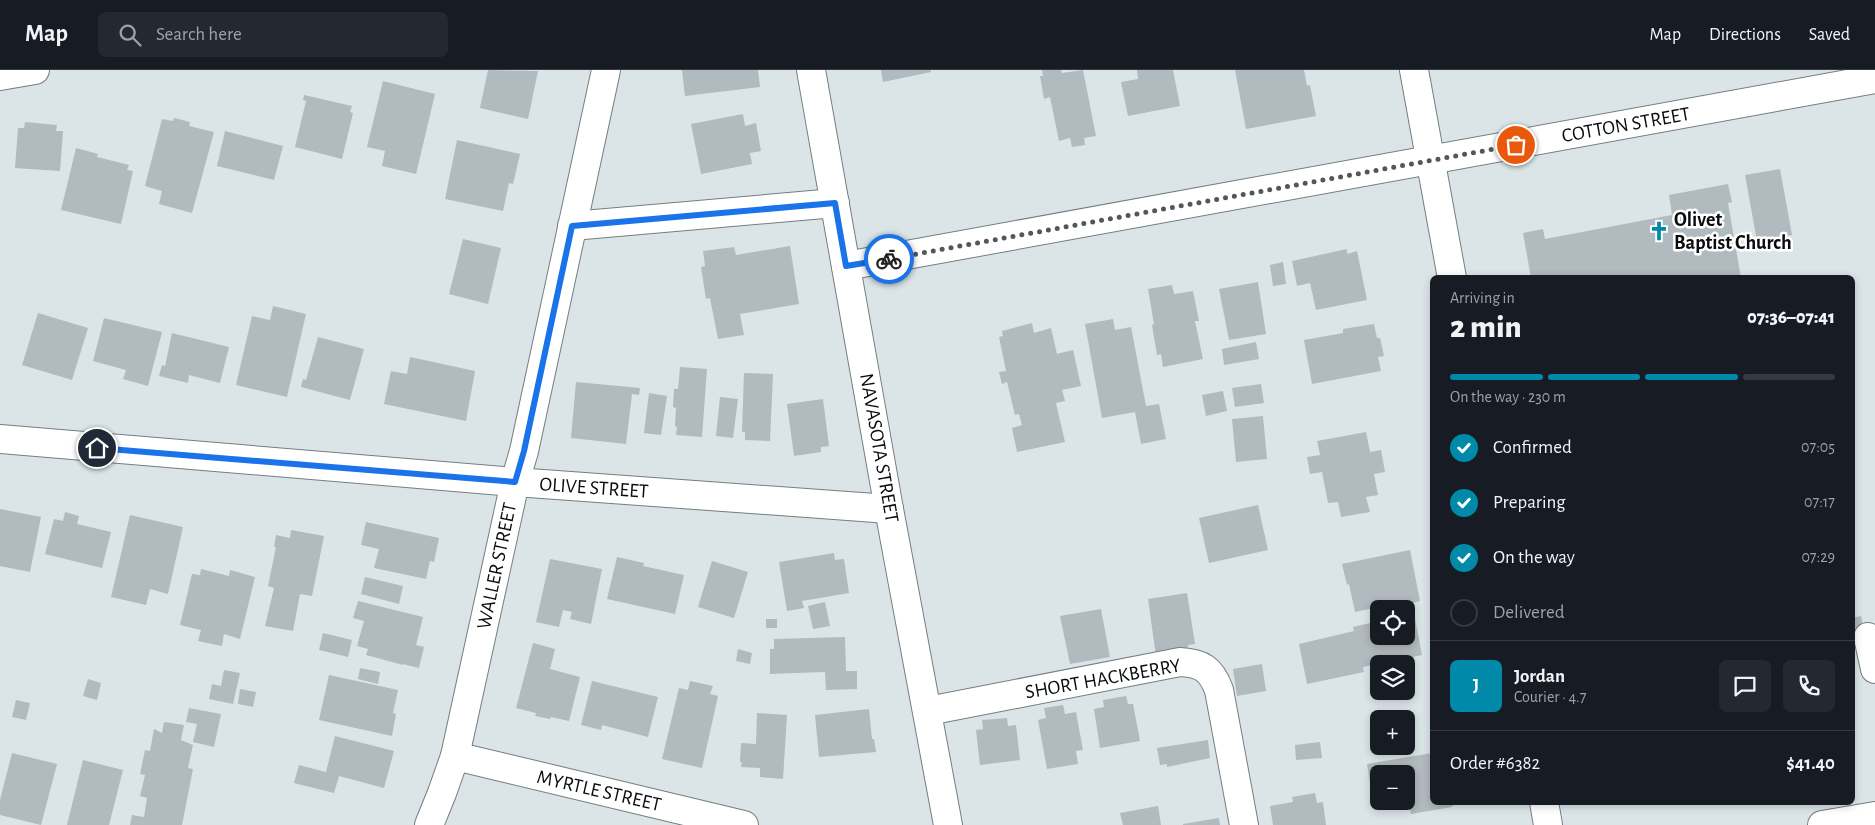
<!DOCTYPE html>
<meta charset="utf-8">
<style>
body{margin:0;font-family:"Alegreya Sans",sans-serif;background:#242831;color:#f1f3f6;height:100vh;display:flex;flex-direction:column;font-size:19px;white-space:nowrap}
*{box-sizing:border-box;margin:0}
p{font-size:16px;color:#9ea1a6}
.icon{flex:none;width:28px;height:28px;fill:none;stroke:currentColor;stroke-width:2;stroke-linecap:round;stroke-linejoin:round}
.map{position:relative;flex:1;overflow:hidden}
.side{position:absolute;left:1430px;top:205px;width:425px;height:530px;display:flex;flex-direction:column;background:#171b24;border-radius:8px;box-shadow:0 2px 8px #0003}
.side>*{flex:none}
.controls{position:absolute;left:1370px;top:530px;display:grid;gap:10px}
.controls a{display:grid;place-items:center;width:45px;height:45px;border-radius:8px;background:#171b24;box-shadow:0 2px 8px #0003;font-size:25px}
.pin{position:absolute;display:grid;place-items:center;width:42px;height:42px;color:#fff;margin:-21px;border:2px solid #fff;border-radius:50%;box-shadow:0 1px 5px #0007}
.courier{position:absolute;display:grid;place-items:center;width:50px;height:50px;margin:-25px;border:4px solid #1a73e8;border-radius:50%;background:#fff;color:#222;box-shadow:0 1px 6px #0007}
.overview em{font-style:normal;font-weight:800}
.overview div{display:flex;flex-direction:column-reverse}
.overview{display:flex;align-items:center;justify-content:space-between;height:85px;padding:0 20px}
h1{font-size:32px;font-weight:800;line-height:38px}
.bar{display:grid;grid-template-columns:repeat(4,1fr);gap:8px 5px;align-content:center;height:60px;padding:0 20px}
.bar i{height:6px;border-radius:4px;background:#363941}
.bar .selected{background:#0089a9}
.bar p{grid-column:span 4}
.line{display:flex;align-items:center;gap:12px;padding:0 20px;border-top:1px solid #363941}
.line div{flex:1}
.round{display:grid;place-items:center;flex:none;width:52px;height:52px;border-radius:8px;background:#242831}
ol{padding:0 20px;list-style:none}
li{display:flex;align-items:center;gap:15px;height:55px}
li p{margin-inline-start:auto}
li .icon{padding:5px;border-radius:50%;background:#0089a9;color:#fff;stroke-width:4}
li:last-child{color:#9ea1a6}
li i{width:28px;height:28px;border:2px solid #363941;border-radius:50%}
header{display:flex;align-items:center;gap:30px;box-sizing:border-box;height:70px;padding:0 25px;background:#171b24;border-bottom:1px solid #363941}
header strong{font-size:24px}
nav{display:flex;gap:28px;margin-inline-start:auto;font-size:18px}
.search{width:350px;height:45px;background:#242831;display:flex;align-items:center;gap:12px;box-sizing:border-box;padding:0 18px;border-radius:8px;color:#9ea1a6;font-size:19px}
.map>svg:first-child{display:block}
.building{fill:#b1babe}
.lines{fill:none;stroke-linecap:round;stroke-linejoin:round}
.minor-casing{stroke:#757d80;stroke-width:30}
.minor{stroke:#fff;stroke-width:28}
.done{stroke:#52585a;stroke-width:5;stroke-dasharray:0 9}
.route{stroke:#1a73e8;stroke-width:6}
.labels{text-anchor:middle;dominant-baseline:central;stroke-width:5;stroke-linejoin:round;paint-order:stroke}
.street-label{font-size:20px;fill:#090c0e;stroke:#fff}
.poi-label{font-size:20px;font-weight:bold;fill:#090c0e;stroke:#fff;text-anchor:start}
</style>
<header>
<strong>Map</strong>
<div class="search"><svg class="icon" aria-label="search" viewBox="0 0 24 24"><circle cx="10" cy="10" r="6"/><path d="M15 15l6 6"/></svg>Search here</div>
<nav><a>Map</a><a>Directions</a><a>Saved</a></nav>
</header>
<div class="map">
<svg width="1875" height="755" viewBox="0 0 1875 755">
<rect width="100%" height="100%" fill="#dbe5e8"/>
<g class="building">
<polygon points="488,0 538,1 528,49 480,38"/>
<polygon points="682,0 758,0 760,17 685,26"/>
<polygon points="881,0 931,0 931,2 883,12"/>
<polygon points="1042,0 1061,0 1062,3 1083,0 1096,66 1084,68 1085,75 1072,77 1070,68 1059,71 1050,27 1044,29 1040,6 1043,6"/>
<polygon points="1137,0 1173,0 1180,36 1128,46 1121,12 1138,9"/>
<polygon points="1235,0 1304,0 1307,16 1310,15 1316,46 1246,59"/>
<polygon points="383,11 435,24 416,104 382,96 385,81 367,77"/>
<polygon points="304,25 352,36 350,42 353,43 342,89 295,77 306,31 303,30"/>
<polygon points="743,44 745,56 756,53 761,81 750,83 752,94 701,104 691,54"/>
<polygon points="174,48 190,52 189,56 214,62 192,143 159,134 162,121 145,116 162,49 173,51"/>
<polygon points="25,52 57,55 56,61 63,61 60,101 15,98 18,58 24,58"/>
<polygon points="225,61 283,76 274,110 217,96"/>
<polygon points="457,70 520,84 513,114 509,113 503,141 445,129"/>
<polygon points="76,78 98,84 97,87 129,95 127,100 133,101 121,154 61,140"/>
<polygon points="1780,99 1792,165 1757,171 1745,105"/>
<polygon points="1728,114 1732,132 1728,133 1741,208 1531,208 1523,163 1543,159 1545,169 1672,145 1669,125"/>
<polygon points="463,169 501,178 488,234 449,224"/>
<polygon points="790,176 799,234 740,244 744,265 718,269 710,228 706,229 701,197 705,196 703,181 734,177 736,185"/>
<polygon points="1347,179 1347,184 1357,181 1367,230 1316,240 1310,213 1297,216 1292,191"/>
<polygon points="1283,192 1286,214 1273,216 1270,195"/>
<polygon points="1258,212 1266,264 1229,270 1219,219"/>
<polygon points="1172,215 1174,224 1193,221 1199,251 1195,251 1203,289 1163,297 1161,284 1157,285 1152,255 1154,254 1148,219"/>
<polygon points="273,236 306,244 287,327 236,315 252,246 270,250"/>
<polygon points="38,243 88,258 72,310 22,295"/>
<polygon points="104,248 162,262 148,316 123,309 126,300 93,291"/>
<polygon points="1113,249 1115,260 1131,257 1146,336 1159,334 1166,369 1141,374 1135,342 1102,348 1085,254"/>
<polygon points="1032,253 1034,263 1051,258 1057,284 1073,280 1081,316 1062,320 1065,331 1056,333 1065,372 1017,382 1012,358 1022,355 1019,344 1015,345 1007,312 1002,314 999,302 1006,301 999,267 1003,266 1002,261"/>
<polygon points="1374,254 1377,268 1380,268 1384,286 1378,287 1381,301 1312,314 1304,270 1343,263 1343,259"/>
<polygon points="172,263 229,277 220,313 189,305 188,313 159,306 162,295 165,296"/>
<polygon points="318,267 364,279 350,330 301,317 303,309 306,310"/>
<polygon points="1256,272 1259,289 1224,295 1222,279"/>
<polygon points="410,287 475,301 466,351 384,334 391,301 407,304"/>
<polygon points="680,297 707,299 702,367 676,365 677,357 675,356 676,338 673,337 674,319 678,319"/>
<polygon points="744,303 773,304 770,371 745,370 745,362 742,362"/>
<polygon points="576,312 640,318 639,325 632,324 626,374 571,368"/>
<polygon points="1261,314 1264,333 1235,337 1232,318"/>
<polygon points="1223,321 1227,341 1206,346 1202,325"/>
<polygon points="649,323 667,326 661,365 644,363"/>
<polygon points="720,327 738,329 733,368 716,366"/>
<polygon points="823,329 829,376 821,377 821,382 794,386 787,334"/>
<polygon points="1263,346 1267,389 1236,392 1232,349"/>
<polygon points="1366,362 1370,382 1381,380 1385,402 1374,404 1378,425 1366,427 1370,442 1341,447 1338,432 1328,433 1322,402 1310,404 1307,387 1320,385 1317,371"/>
<polygon points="1258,435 1268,480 1209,493 1199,448"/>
<polygon points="0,439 41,447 30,502 0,496"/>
<polygon points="65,442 79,446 77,454 111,462 102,498 45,484 54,449 63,451"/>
<polygon points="130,445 183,457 168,524 150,519 146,535 111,527"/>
<polygon points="366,452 439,468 434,492 430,491 426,509 374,498 379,479 361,475"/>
<polygon points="291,460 324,466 312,526 300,524 293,561 265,556 274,518 268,516 276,477 274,477 276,465 290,468"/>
<polygon points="1410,480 1420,531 1387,539 1385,539 1384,536 1355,542 1349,514 1347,515 1342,494"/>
<polygon points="834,483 835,490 844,489 849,523 802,531 804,538 787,541 779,492"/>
<polygon points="617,487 644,493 643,496 684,505 675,544 607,529"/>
<polygon points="550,489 602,499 591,554 570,549 572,542 563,540 559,557 536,552"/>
<polygon points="712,491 748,502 734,548 698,537"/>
<polygon points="201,499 229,506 230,500 255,507 240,569 224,564 222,576 198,571 201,560 180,555 192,504 200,505"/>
<polygon points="365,507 403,516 399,534 361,524"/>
<polygon points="1187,523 1195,574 1188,575 1188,581 1156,586 1148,529"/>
<polygon points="358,531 423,547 416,575 424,577 419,598 403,594 403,595 366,585 368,579 357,576 364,551 353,548"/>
<polygon points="825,532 830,556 813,559 808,536"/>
<polygon points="1101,539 1110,587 1070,594 1060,546"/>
<polygon points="1414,544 1422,585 1363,597 1364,602 1307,614 1299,574 1354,561 1353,557 1379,551 1379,566 1406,566 1406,545"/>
<polygon points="1861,546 1864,560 1852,563 1852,548"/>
<rect x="766" y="549" width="11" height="9"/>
<polygon points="323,563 352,570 348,587 319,580"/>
<polygon points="845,567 846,601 857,601 857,619 826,620 825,602 770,604 770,579 774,579 774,569"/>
<polygon points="533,573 555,579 550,599 580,607 569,651 551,647 550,649 535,646 536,643 516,638"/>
<polygon points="738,579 752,583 750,594 736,591"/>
<polygon points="1262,594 1266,621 1237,626 1233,599"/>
<polygon points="360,598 380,602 378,614 358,609"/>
<polygon points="224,600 240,603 233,634 209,629 212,614 221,616"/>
<polygon points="329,605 398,620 393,643 396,644 392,666 319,650"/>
<polygon points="88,609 101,613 97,630 83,626"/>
<polygon points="592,611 658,627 648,667 602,655 601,660 581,655"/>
<polygon points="690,611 713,616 710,624 718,626 702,698 662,689 679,618 688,620"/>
<polygon points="240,619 256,622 253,637 238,634"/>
<polygon points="1126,626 1128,634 1133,634 1140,671 1100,678 1094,639 1104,637 1103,630"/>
<polygon points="16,630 30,633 26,650 12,647"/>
<polygon points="1063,635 1065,644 1076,642 1083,680 1076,681 1078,694 1047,699 1038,650 1046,648 1044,638"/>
<polygon points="189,638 221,644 214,677 193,672 197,654 186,652"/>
<polygon points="869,639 872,669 874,669 876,682 819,687 815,645"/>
<polygon points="757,643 787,645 783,709 760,707 760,698 741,697 742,692 740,692 741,673 756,674"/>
<polygon points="1007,648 1008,656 1016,655 1020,690 980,695 976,660 983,659 982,650"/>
<polygon points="164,652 184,655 181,670 193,675 188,698 193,699 182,755 130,755 132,745 144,747 147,728 140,726 145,705 140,704 145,680 150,681 154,659 162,663"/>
<polygon points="335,666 394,681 384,718 339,706 334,723 294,713 299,695 326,702"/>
<polygon points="1208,670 1210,688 1167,697 1167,694 1160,695 1157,678"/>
<polygon points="1320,672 1322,688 1296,690 1295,675"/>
<polygon points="12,683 57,694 41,755 0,745 0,730"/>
<polygon points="1432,683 1432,732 1455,732 1452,737 1411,744 1406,720 1406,704 1379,704 1379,724 1372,726 1367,694"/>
<polygon points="83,690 123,700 109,755 67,755"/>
<polygon points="1315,723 1317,733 1323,732 1326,755 1273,755 1270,736 1293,732 1292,727"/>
<polygon points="1158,736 1161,755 1123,755 1120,743"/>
<polygon points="1219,748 1220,755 1183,755 1183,754"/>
</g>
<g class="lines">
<defs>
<g id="minor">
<polyline points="811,0 889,439 948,755"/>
<polyline points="1414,0 1452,208"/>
<polyline points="0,6 35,0"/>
<polyline points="572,156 835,133"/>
<polyline points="846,196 1875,9"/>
<polyline points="0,369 515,412 889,439"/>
<polyline points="1868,567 1875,599"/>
<path d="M928,641L1180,592C1202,593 1211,599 1219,620L1244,755"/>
<polyline points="455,686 744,755"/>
<polyline points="1544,732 1548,755"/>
<polyline points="429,755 442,723 455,686 515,412 524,381 606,0"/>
<polyline points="1822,755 1875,746"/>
</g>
</defs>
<use href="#minor" class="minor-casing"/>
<use href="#minor" class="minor"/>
</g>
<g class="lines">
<polyline class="done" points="889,189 1516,75"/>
<polyline class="route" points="97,378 515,412 524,381 572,156 835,133 846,196 889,189"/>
</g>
<defs>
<symbol id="church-bare" viewBox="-9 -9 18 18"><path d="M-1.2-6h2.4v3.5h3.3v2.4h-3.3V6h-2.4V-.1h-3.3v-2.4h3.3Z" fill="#0089a9" stroke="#fff" stroke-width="2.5" paint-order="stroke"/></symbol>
</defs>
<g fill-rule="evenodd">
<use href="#church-bare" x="1645" y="147" width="28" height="28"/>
</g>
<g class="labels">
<g class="street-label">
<text transform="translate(1626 55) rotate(-10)">COTTON STREET</text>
<text transform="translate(879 378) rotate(80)">NAVASOTA STREET</text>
<text transform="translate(594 418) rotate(4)">OLIVE STREET</text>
<text transform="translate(497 496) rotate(-78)">WALLER STREET</text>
<text transform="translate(1103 609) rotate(-10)">SHORT HACKBERRY</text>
<text transform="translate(599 721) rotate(13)">MYRTLE STREET</text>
</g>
<g class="poi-label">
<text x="1674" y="150">Olivet<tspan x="1674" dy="23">Baptist Church</tspan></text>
</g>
</g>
</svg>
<div class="controls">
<a><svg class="icon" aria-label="locate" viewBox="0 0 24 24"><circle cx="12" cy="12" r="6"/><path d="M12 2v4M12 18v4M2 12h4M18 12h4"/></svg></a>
<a><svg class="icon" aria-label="layers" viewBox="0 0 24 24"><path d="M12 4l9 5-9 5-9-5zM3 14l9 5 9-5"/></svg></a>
<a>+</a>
<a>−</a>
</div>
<div class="pin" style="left:1516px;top:75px;background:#ea580c"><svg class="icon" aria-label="bag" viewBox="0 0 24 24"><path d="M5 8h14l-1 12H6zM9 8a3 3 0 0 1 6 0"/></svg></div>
<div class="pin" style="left:97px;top:378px;background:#1f2937"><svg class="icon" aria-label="home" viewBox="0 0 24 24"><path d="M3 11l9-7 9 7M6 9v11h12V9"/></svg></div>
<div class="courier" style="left:889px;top:189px"><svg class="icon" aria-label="bike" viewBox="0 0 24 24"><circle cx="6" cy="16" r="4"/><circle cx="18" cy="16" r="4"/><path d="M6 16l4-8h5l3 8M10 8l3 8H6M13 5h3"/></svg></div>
<section class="side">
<div class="overview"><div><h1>2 min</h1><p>Arriving in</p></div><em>07:36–07:41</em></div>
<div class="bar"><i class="selected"></i><i class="selected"></i><i class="selected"></i><i></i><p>On the way · 230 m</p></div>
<ol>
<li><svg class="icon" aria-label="check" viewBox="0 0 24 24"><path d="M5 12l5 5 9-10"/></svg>Confirmed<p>07:05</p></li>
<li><svg class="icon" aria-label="check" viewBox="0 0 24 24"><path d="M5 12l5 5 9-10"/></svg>Preparing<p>07:17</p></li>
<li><svg class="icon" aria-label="check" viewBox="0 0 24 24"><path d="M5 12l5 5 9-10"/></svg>On the way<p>07:29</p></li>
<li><i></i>Delivered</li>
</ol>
<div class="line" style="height:90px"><b class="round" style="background:#0089a9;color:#fff">J</b><div><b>Jordan</b><p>Courier · 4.7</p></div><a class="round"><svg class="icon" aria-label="chat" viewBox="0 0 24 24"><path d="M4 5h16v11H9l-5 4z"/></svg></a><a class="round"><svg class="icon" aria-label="phone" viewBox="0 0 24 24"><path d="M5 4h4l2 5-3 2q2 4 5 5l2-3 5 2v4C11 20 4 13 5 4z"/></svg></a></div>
<div class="line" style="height:65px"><div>Order #6382</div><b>$41.40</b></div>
</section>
</div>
